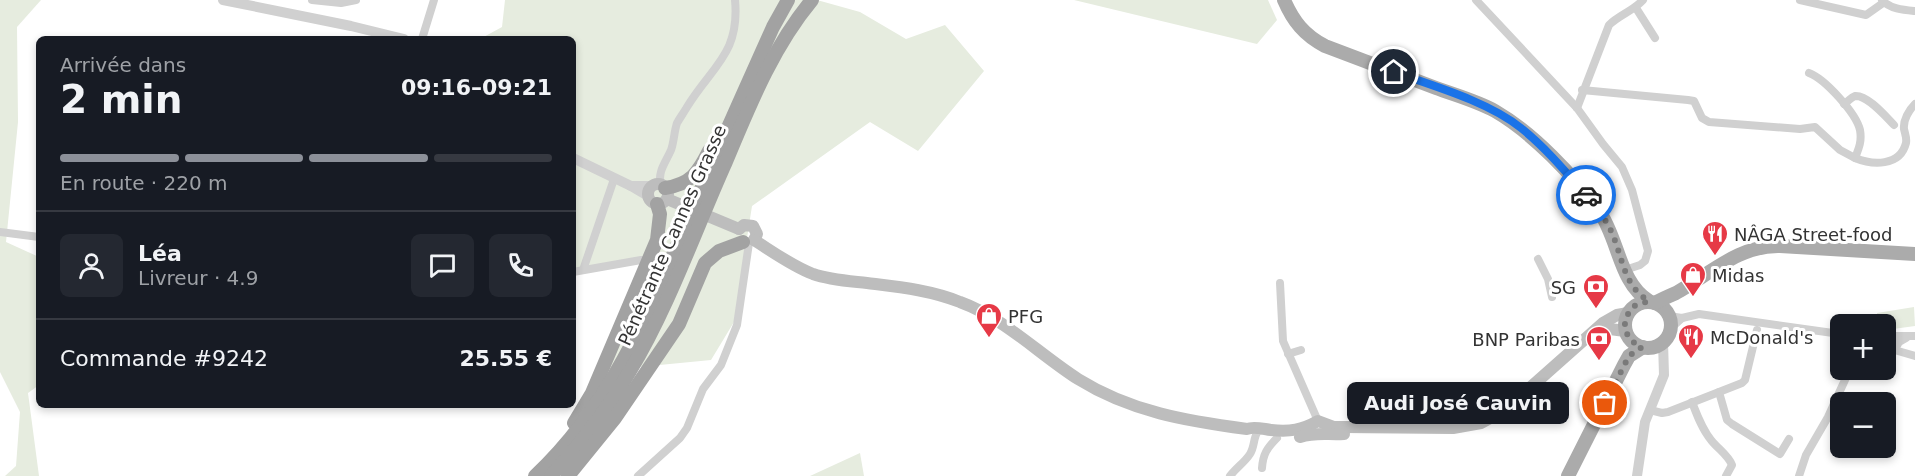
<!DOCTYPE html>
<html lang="fr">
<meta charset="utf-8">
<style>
body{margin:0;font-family:"DejaVu Sans",sans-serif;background:#242831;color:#f1f3f6;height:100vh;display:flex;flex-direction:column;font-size:22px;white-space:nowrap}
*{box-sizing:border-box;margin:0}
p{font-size:20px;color:#9ea1a6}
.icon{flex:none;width:33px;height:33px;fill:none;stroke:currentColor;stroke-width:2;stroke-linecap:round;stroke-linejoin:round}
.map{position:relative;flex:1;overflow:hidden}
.details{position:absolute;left:36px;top:36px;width:540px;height:372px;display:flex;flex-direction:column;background:#171b24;border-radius:9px;box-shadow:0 3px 9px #0003}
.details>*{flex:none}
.tools{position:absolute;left:1830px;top:314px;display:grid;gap:12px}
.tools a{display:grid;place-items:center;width:66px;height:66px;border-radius:9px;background:#171b24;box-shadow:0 3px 9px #0003;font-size:30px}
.pin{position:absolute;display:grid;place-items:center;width:51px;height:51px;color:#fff;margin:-26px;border:3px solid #fff;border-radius:50%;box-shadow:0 2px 6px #0007}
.courier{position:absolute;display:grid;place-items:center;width:60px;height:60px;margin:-30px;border:4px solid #1a73e8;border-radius:50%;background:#fff;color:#222;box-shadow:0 2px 8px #0007}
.bubble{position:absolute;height:42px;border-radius:9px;background:#171b24;box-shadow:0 3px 9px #0003;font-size:20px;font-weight:700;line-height:42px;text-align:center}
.overview em{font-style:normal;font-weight:700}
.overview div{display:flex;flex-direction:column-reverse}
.overview{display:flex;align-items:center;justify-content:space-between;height:102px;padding:0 24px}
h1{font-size:39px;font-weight:700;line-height:45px}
.bar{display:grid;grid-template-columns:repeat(4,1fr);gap:9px 6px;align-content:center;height:72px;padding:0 24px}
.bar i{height:8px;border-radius:4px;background:#363941}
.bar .selected{background:#8c9099}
.bar p{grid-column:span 4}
.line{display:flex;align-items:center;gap:15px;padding:0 24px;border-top:2px solid #363941}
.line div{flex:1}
.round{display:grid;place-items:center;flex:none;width:63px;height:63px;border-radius:9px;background:#242831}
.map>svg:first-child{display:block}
.green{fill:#e6ecdf}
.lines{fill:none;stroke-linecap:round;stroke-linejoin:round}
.minor{stroke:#d0d0d0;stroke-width:8}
.tertiary{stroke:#d0d0d0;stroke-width:10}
.secondary{stroke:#bdbdbd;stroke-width:12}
.primary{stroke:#ababab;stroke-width:14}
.trunk{stroke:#a2a2a2;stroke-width:14}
.done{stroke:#7a7a7a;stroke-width:6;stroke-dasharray:0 10.8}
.route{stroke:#1a73e8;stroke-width:8}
.labels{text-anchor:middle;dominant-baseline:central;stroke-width:6;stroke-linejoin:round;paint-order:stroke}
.poi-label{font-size:18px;fill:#333;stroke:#fff;text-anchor:start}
.street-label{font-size:18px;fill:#333;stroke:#fff}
</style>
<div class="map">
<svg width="1915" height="476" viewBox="0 0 1915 476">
<rect width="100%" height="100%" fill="#fff"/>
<g class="green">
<polygon points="0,0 41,0 17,27 18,122 6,242 39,257 39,385 28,393 39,476 5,476 16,466 20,412 0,372"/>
<polygon points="505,0 817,0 860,12 906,39 945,25 984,71 918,151 870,122 752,206 734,322 711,360 608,370 645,257 573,270 573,39 480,39 502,27"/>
<polygon points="1074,0 1268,0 1277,20 1257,44"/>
<polygon points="1914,307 1915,326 1886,330 1886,324 1878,324 1877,313"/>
<polygon points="860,453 864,476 810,476"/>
</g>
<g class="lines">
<g class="minor">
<polyline points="312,0 341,3 356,0"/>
<polyline points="1476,0 1577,108 1603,144 1622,167 1632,190 1648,251 1645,261 1640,265 1625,270"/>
<polyline points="1800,0 1866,15 1883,3"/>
<path d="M1882,0C1890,9 1904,10 1915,11"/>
<polyline points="1636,8 1655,38"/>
<polyline points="422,39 434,0"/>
<path d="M1582,90L1688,100L1694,101L1702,118L1709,122L1800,129L1815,127L1840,150L1855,158C1859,148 1862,141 1860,130C1856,113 1825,79 1809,73"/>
<path d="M1844,104C1847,102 1852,97 1855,96C1868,95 1886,117 1894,125"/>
<path d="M1577,108L1609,25C1619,15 1633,11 1643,0"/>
<path d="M1855,158C1872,165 1900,167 1906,143C1907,138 1905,134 1904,129C1903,120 1909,110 1915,104"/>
<path d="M661,185C657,172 666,162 671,150C674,142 674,132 677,123C680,118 684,112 687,107C712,66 740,54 735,0"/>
<polyline points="0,232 39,237"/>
<polyline points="1538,259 1548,279 1552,297"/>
<polyline points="583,270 614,179"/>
<polyline points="573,272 641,260"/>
<polyline points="1280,283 1283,341 1318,421"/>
<polyline points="1669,316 1682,318"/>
<polyline points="1670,329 1682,318 1699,314 1840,334"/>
<polyline points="1886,339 1892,336 1915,336"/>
<polyline points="1886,347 1895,349 1899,342 1906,338"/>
<polyline points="1891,349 1915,356"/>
<polyline points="1288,354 1301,350"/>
<polyline points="1719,392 1727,420 1732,424 1780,454 1789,439"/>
<path d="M1692,402C1697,415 1702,429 1711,440C1718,449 1728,455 1732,465L1726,476"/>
<polyline points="1650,410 1662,413 1668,412 1742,383 1745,380 1757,330"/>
<path d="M1262,468C1263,454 1267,448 1277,438"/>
<polyline points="638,476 680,438 687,428 703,389 721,365 737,325 749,243"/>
<path d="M1230,476C1236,468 1245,462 1250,454C1255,446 1253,438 1258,431L1263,430"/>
<polyline points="1799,476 1806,455 1828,417 1850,369"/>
</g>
<g class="tertiary">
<polyline points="223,0 351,26 404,39"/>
<polyline points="573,158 631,186 648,196"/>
<polyline points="631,186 652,186"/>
<polyline points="1637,476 1645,422 1664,375 1663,342"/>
</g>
<g class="secondary">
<circle cx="658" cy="194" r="10"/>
<polyline points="667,199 739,229"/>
<polyline points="739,229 744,225 753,226 757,234 754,240"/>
<path d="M754,240C773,252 792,266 813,274C830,280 849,281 867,283C899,287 930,290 960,302C1004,318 1039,354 1078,379C1131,412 1187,421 1247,429C1254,426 1263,429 1271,430C1290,432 1302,430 1318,421L1334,427H1344L1453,428L1481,423L1505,410L1603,323L1617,315L1628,313"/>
<polyline points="1595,336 1610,329 1625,331"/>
<path d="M1300,437C1315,432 1328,435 1344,434"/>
</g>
<g class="primary">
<path d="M1284,0C1293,21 1304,35 1325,46C1362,60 1399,74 1436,88C1455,95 1477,101 1495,111C1533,133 1574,176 1599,211C1619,239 1619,283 1649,301"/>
<circle cx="1648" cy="325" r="23"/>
<path d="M1655,303C1662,299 1669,296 1676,293C1710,274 1739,245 1780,246L1915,254"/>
<polyline points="1568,476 1624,365 1629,356 1643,347"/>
</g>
<g class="trunk">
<path d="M665,188C691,184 698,173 709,151"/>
<polyline points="574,423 592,393 657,240 660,214 657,204"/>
<path d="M535,476C618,398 655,296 699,194C723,138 748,83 773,27L788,0"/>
<path d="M551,476C581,443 608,409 630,371C668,308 695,231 725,164C749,107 772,48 812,0"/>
<polyline points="568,476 615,418 679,324 705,263 719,251 743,242"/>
</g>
</g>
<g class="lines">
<path class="done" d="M1586,195C1597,207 1608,222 1614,238C1623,261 1625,287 1649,301L1634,306L1625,318C1624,333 1629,342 1642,347L1629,356L1605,403"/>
<path class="route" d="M1394,72C1434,86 1489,102 1521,128C1545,147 1566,172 1586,195"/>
</g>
<defs>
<symbol id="restaurant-pin" viewBox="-11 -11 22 30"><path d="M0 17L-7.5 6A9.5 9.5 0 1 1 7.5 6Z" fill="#e63946" stroke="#fff"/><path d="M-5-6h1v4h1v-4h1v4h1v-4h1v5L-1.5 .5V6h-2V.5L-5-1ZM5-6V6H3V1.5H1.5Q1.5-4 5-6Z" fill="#fff"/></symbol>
<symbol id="shop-pin" viewBox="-11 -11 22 30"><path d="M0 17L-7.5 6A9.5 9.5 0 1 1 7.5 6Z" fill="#e63946" stroke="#fff"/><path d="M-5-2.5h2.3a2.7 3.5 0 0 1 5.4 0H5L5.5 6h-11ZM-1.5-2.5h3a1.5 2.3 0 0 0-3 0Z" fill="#fff"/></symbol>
<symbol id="bank-pin" viewBox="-11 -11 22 30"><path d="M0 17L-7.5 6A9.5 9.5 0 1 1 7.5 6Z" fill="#e63946" stroke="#fff"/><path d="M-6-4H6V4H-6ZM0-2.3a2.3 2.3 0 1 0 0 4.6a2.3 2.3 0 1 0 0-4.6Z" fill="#fff"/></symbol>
</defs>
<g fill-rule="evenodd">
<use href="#restaurant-pin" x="1700" y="219" width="30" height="40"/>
<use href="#shop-pin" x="1678" y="260" width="30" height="40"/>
<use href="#bank-pin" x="1581" y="272" width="30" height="40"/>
<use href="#shop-pin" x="974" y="301" width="30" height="40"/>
<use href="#restaurant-pin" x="1676" y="322" width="30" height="40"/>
<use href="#bank-pin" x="1584" y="324" width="30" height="40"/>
</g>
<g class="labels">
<g class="poi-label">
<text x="1734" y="234">NÂGA Street-food</text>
<text x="1712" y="275">Midas</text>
<text x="1576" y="287" text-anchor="end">SG</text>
<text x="1008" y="316">PFG</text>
<text x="1710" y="337">McDonald's</text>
<text x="1580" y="339" text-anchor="end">BNP Paribas</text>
</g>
<g class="street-label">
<text transform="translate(672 235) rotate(-66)">Pénétrante Cannes Grasse</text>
</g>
</g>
</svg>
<div class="tools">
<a>+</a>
<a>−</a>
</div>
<div class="pin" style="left:1605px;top:403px;background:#ea580c"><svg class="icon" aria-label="bag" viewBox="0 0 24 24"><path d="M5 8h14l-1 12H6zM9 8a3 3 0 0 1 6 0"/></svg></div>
<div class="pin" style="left:1394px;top:72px;background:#1f2937"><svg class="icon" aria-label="home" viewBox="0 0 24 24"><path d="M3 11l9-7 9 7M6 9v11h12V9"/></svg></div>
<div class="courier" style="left:1586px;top:195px"><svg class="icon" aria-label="car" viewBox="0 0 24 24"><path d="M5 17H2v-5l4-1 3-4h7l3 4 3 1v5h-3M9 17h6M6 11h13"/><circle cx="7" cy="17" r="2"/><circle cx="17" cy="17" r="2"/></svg></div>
<div class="bubble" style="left:1347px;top:382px;width:222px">Audi José Cauvin</div>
<section class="details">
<div class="overview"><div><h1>2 min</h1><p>Arrivée dans</p></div><em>09:16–09:21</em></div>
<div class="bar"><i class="selected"></i><i class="selected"></i><i class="selected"></i><i></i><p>En route · 220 m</p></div>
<div class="line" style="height:108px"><a class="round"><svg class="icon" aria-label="person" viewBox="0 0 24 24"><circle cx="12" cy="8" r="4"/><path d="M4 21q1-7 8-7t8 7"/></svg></a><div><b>Léa</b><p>Livreur · 4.9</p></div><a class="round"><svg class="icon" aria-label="chat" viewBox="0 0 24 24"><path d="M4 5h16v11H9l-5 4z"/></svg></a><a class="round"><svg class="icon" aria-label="phone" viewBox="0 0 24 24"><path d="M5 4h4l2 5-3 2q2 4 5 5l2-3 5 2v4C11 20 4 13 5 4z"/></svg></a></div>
<div class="line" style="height:78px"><div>Commande #9242</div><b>25.55 €</b></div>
</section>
</div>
